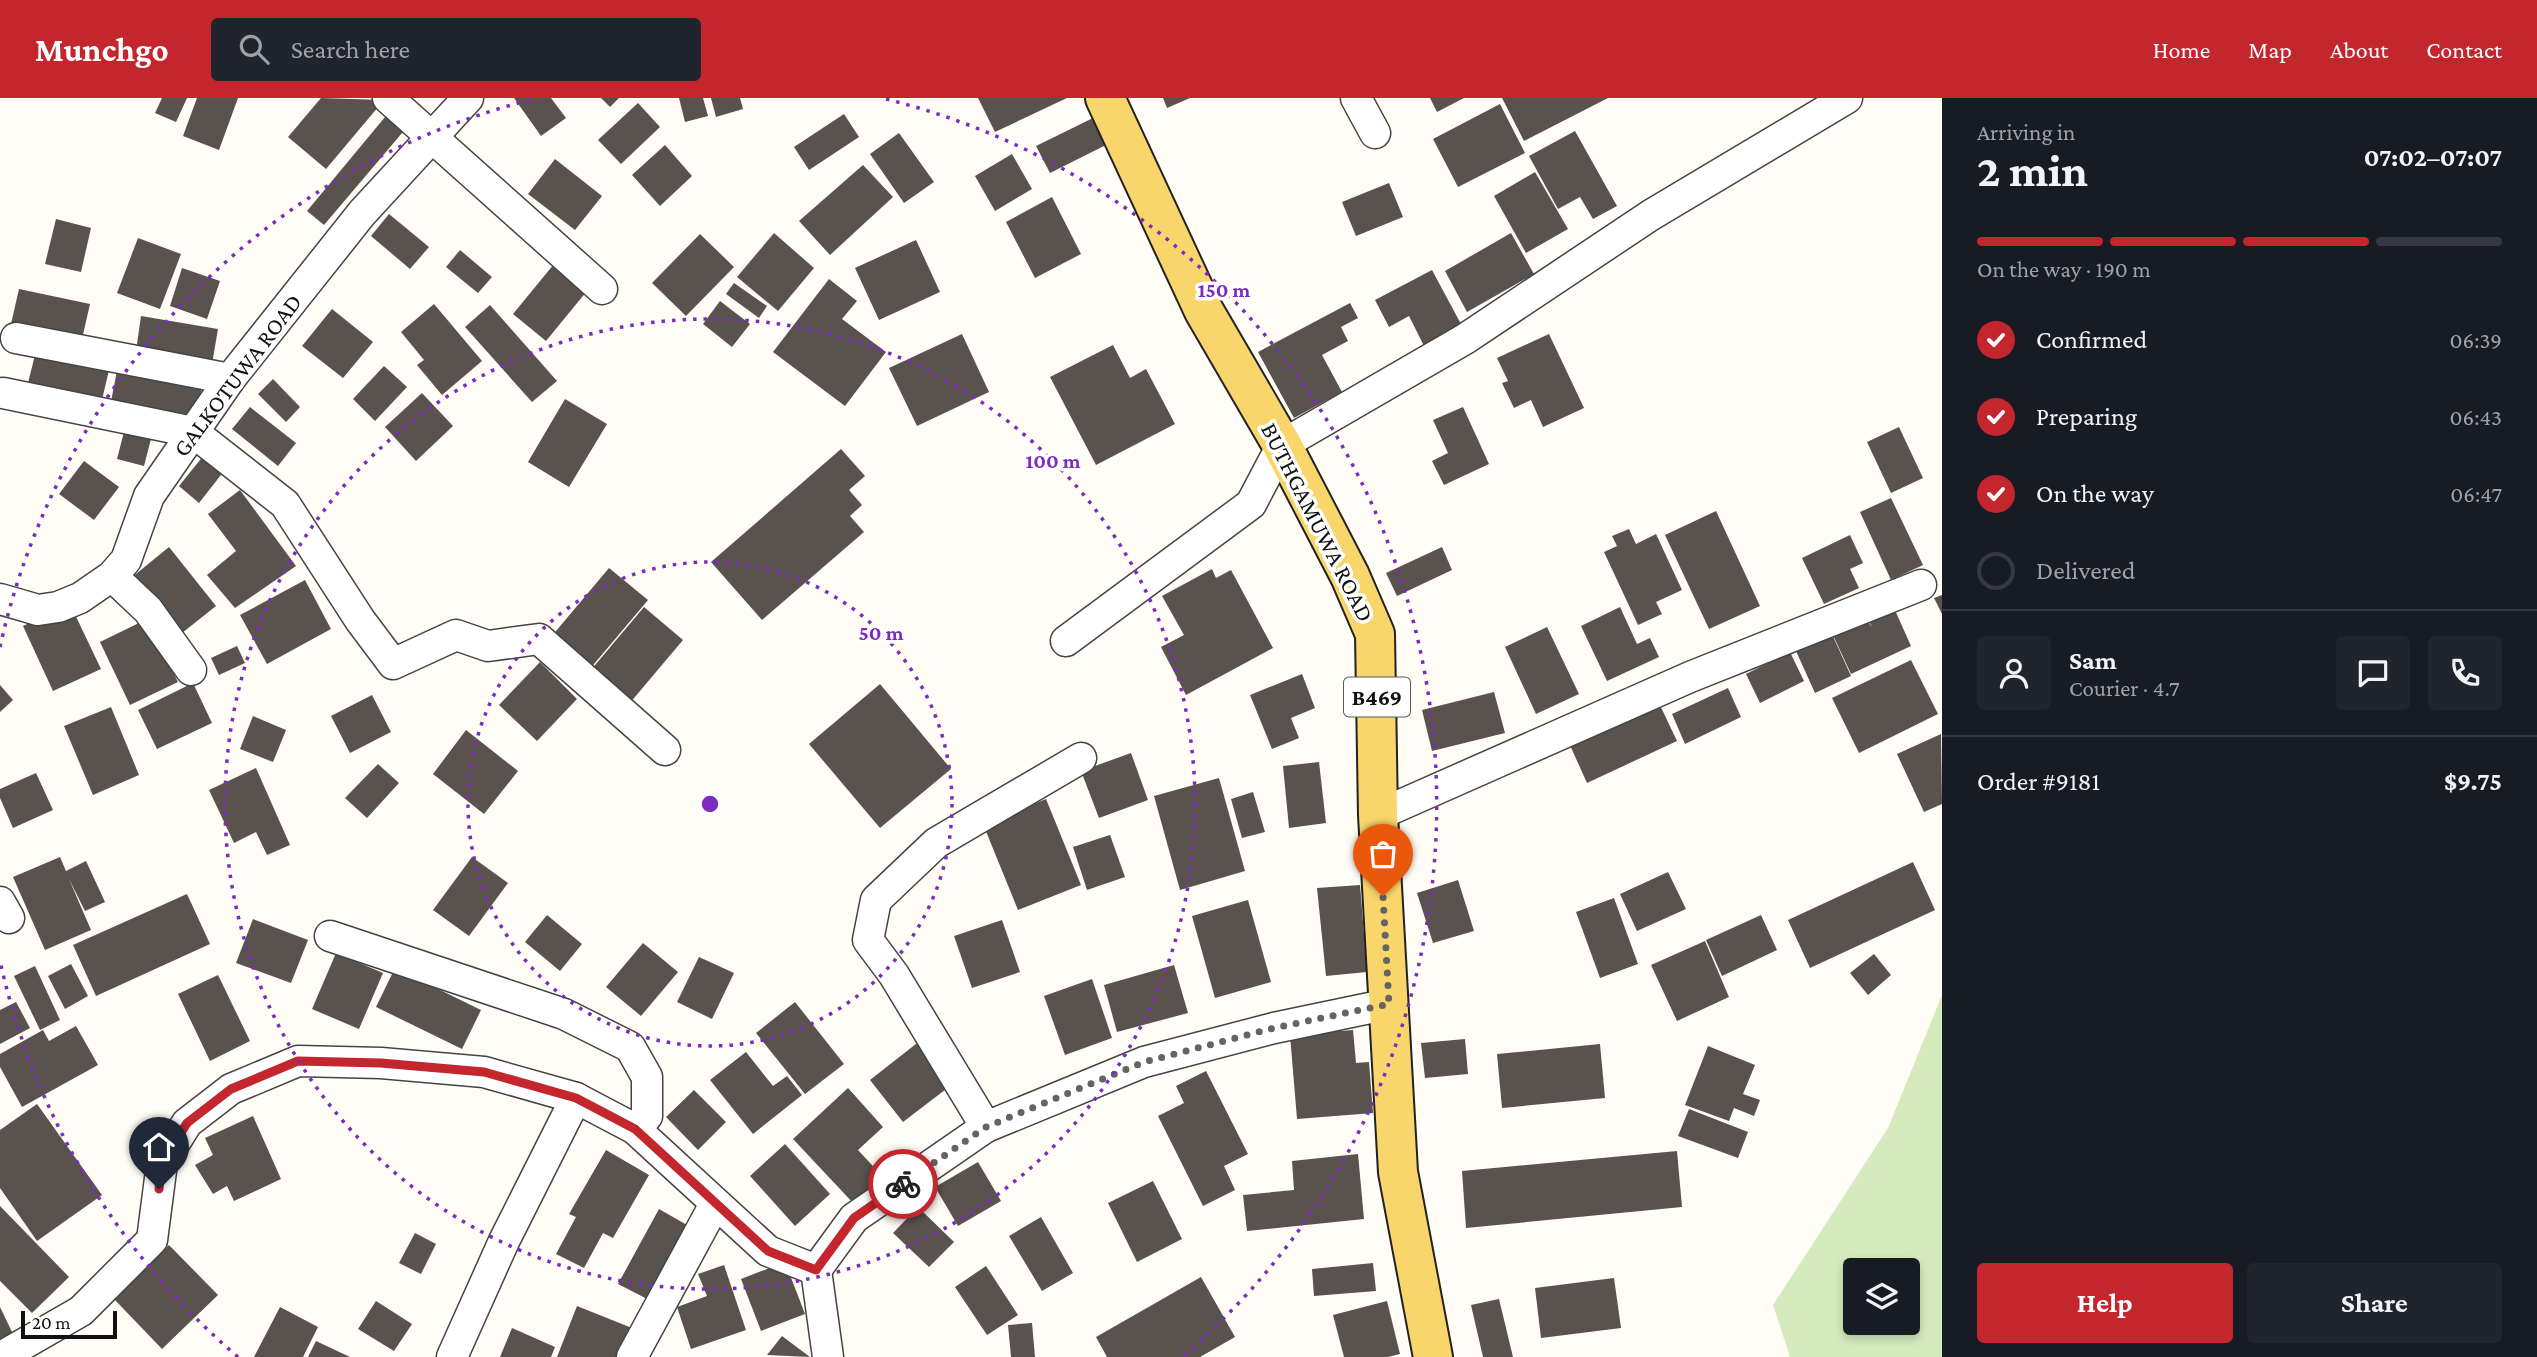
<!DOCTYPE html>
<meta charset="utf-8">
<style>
body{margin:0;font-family:"Crimson Pro",serif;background:#20242c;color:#f1f3f6;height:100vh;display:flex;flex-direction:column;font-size:26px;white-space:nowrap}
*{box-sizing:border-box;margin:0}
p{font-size:23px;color:#9ea1a6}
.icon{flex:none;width:38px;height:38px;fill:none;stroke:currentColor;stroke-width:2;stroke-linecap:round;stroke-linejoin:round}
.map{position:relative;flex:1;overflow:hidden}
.details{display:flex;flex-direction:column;background:#171b24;width:595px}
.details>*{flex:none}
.buttons{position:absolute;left:1843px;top:1160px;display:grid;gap:14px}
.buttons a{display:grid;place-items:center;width:77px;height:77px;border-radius:7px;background:#171b24;box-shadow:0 4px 10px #0003;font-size:35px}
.scale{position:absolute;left:21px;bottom:18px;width:96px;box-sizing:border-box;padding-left:7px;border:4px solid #111;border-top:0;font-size:19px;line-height:24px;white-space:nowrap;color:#111;-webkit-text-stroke:5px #fff;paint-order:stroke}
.pin{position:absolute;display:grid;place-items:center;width:60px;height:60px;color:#fff;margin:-72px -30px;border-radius:50% 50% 50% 0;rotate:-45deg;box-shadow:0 0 7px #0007}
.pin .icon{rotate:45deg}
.courier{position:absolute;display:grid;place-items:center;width:70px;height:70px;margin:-35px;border:5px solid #c4262e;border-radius:50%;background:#fff;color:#222;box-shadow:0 2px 9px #0007}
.overview em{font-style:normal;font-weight:700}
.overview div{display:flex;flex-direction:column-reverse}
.overview{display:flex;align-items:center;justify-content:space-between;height:119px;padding:0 35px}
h1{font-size:46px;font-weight:700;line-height:52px}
.bar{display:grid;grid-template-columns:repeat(4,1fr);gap:10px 7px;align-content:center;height:84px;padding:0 35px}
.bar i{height:9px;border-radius:5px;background:#363941}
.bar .current{background:#c4262e}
.bar p{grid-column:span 4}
.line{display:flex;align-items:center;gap:18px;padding:0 35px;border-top:2px solid #363941}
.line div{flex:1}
.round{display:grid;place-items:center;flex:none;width:74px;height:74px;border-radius:7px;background:#20242c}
ol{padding:0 35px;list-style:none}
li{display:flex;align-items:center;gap:21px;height:77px}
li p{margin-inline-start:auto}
li .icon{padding:7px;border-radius:50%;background:#c4262e;color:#fff;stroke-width:4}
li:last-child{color:#9ea1a6}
li i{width:38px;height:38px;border:4px solid #363941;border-radius:50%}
.action{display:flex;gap:14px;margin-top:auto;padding:14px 35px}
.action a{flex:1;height:80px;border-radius:7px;background:#c4262e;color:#fff;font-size:28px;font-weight:700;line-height:80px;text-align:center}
.action a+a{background:#20242c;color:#f1f3f6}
header{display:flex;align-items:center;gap:42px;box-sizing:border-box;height:98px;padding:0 35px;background:#c4262e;color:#fff}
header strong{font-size:33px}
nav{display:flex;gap:38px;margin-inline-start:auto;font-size:24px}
.search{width:490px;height:63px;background:#20242c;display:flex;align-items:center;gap:18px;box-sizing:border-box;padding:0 24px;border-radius:7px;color:#9ea1a6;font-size:26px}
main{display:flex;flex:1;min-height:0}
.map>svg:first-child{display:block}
.green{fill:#d5ebbd;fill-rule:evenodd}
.building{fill:#5a524d}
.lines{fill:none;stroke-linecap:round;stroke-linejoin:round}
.street-casing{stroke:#444;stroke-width:33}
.primary-casing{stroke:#222;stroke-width:42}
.street{stroke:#fff;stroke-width:30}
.primary{stroke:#f9d66b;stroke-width:38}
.done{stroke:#646461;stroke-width:7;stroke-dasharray:0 12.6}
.route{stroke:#c4262e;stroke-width:9}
.ring{fill:none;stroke:#7b2cbf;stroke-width:3.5;stroke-dasharray:3.5 7}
.labels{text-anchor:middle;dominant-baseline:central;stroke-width:7;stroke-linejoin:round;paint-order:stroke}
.shield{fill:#fff;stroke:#585858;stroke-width:2}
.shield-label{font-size:23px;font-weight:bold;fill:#111}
.street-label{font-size:24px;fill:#111;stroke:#fff}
.centre{fill:#7b2cbf;stroke:#fff;stroke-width:3.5}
.ring-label{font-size:21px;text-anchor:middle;font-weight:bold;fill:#7b2cbf;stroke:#fff;stroke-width:7;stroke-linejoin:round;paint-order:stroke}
</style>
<header>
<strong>Munchgo</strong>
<div class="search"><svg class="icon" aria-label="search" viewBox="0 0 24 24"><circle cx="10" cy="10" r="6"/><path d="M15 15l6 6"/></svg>Search here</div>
<nav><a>Home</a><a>Map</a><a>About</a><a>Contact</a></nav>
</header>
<main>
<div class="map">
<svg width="1942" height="1259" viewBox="0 0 1942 1259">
<rect width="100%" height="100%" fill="#fffdf5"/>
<path class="green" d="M1942,897V1259H1790L1773,1207L1888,1030ZM1855,1172H1908V1225H1855Z"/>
<g class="building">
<polygon points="162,0 187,0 176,24 155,15"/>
<polygon points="197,0 238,0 219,52 183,38"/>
<polygon points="321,0 384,2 326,71 288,39"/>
<polygon points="514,0 551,0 566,20 541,38"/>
<polygon points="601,0 619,0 610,9"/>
<polygon points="679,0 703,0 708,18 685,24"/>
<polygon points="711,0 740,0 743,11 716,19"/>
<polygon points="978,0 1067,0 995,34"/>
<polygon points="1163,0 1190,0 1167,10"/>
<polygon points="1430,0 1464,0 1437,14"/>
<polygon points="1502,0 1608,0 1524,43"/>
<polygon points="638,5 660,29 621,66 598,42"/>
<polygon points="1500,6 1525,55 1458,89 1433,41"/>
<polygon points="390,13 408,28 324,127 307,113"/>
<polygon points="844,16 859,39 809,72 794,49"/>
<polygon points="1093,20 1106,47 1050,75 1036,48"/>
<polygon points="1575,33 1617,108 1593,121 1580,99 1558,111 1529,58"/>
<polygon points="899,35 934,84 904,105 870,56"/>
<polygon points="665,47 692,78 660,108 632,77"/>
<polygon points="1012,56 1032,91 995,113 975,78"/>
<polygon points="555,61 602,98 575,132 528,96"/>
<polygon points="863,67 893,99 830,157 799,123"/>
<polygon points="1535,74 1568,131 1526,155 1494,98"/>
<polygon points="1389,85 1403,119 1356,138 1342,104"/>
<polygon points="1052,99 1081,156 1035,180 1006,124"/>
<polygon points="389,116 429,149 410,171 371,138"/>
<polygon points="56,121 91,130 81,174 45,166"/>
<polygon points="774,135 814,170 778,213 737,179"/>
<polygon points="1511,135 1534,176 1467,214 1445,173"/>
<polygon points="700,136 734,169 686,218 652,185"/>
<polygon points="138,140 181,156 160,211 117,195"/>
<polygon points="916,142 940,194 879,222 855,170"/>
<polygon points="460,152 492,179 478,195 446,169"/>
<polygon points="554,166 587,193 546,243 513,216"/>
<polygon points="182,170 220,183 207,221 170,208"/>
<polygon points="1432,172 1462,228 1424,248 1409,218 1389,229 1375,202"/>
<polygon points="829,181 857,203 842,221 886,254 845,308 773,254"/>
<polygon points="734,185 767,208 759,220 726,196"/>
<polygon points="19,191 90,206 82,241 11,226"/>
<polygon points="720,203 750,226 732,249 703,226"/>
<polygon points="1350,205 1358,220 1341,229 1348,243 1322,257 1342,294 1294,320 1258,254"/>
<polygon points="434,206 482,263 442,297 417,267 424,262 401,234"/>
<polygon points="490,207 557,283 532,304 465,229"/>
<polygon points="332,211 373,244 343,280 302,248"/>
<polygon points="141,218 218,231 212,266 136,253"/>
<polygon points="962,236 989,294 917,328 889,270"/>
<polygon points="1549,236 1584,310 1543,329 1531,302 1514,310 1502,285 1508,283 1497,260"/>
<polygon points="1113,247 1130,280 1146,271 1175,326 1096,367 1050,279"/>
<polygon points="35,257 109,272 101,306 27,289"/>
<polygon points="118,267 203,283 196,320 111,304"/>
<polygon points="384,268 407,289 375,323 353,301"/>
<polygon points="273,281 300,309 286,324 258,296"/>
<polygon points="422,295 453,328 416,363 385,329"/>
<polygon points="565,301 607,326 569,389 528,364"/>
<polygon points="250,309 296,345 278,368 232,331"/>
<polygon points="1463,309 1489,366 1444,387 1432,363 1448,355 1433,322"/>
<polygon points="126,326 153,333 144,368 117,361"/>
<polygon points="1899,329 1923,380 1891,395 1867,344"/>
<polygon points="841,351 865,378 849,392 862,407 850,418 864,434 762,522 711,464"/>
<polygon points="204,357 224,373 199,405 179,388"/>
<polygon points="84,363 119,389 94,422 59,396"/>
<polygon points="240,392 296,468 235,510 207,477 236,453 208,416"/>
<polygon points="1891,400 1923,467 1891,482 1860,414"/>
<polygon points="1716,413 1760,508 1709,531 1665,437"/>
<polygon points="1629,431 1636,446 1656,436 1682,492 1656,504 1662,516 1638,527 1604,454 1617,448 1612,438"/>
<polygon points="1850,437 1863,465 1850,471 1859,490 1824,506 1802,460"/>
<polygon points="169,449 216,508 177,539 131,480"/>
<polygon points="1442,449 1452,472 1397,498 1386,475"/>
<polygon points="609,470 648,502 589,572 551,539"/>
<polygon points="1212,471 1216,480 1231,472 1273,550 1186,597 1161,549 1184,537 1162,498"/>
<polygon points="305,482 331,531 267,566 240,517"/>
<polygon points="1942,497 1942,516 1934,500"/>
<polygon points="70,506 101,571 53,593 23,528"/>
<polygon points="644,509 683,542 629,606 590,573"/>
<polygon points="1620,509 1637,546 1650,540 1659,559 1607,583 1581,528"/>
<polygon points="1894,510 1911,548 1851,576 1833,537 1867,522 1872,529 1868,521"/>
<polygon points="147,521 178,584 130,607 100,544"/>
<polygon points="1547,529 1579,596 1536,616 1505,549"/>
<polygon points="1832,536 1851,578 1815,595 1796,553"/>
<polygon points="237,548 245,565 219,577 211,560"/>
<polygon points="1790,554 1804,583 1760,605 1746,576"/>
<polygon points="1911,562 1938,616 1859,655 1832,600"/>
<polygon points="540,564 577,601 537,643 499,607"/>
<polygon points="1302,576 1315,610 1291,620 1299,640 1272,651 1250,597"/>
<polygon points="193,585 212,625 157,651 138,612"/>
<polygon points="880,586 951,671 880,730 809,646"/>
<polygon points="0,587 13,602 0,614"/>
<polygon points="1728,590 1741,619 1685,646 1672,616"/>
<polygon points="1494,594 1505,635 1432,653 1422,612"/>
<polygon points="372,597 391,634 350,655 331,618"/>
<polygon points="1658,603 1677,643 1587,685 1569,645"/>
<polygon points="111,609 139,677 93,697 64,628"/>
<polygon points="253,618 286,632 273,664 240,651"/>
<polygon points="466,632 518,673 484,716 433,676"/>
<polygon points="1941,636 1942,706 1924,714 1897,656"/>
<polygon points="1131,655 1148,702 1099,720 1081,673"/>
<polygon points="1319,664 1326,725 1289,730 1283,668"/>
<polygon points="378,666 399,685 367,720 345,700"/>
<polygon points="256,670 290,747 267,757 256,734 234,745 209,692"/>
<polygon points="36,675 53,712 13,730 0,700 0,691"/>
<polygon points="1219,680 1245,773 1180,792 1154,698"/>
<polygon points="1253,694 1265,734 1242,740 1231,701"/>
<polygon points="1046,701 1081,787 1018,812 983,726"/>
<polygon points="1110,737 1125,779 1087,792 1073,749"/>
<polygon points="60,759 66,773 86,763 105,804 85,813 69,781 91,832 45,852 13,779"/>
<polygon points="472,759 508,785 469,838 433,812"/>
<polygon points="1913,764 1935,812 1810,870 1788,822"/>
<polygon points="1668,774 1686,811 1637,833 1620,796"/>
<polygon points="1458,782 1474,833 1433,845 1417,795"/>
<polygon points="1360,787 1367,874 1326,878 1317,790"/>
<polygon points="187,796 210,846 96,898 73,847"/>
<polygon points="1614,800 1638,866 1600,880 1576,814"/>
<polygon points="1248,802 1271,884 1215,900 1192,818"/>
<polygon points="547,817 582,846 560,873 525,844"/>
<polygon points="1761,817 1777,852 1722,878 1706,842"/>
<polygon points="253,821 308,842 291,885 236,865"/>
<polygon points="1002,822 1020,874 972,890 954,838"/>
<polygon points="1705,843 1729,899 1677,923 1651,867"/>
<polygon points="643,845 678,874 641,918 606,889"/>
<polygon points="336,855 383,875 359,931 312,911"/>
<polygon points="1874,856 1891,877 1868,897 1850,875"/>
<polygon points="699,859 734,875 712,921 677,904"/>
<polygon points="71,866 88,898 65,911 48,878"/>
<polygon points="1174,867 1188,915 1117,934 1104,887"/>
<polygon points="35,868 60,922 40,932 14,878"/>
<polygon points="395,870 481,912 462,951 376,909"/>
<polygon points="218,877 250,943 210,963 178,896"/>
<polygon points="1092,881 1112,940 1065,957 1044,898"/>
<polygon points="16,904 30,930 0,946 0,912"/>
<polygon points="795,904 844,966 805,996 756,935"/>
<polygon points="76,928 98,967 22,1009 0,969 0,956 43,932 49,943"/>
<polygon points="1353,932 1356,965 1369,964 1373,1015 1297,1021 1290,937"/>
<polygon points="1465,941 1468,976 1425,980 1421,945"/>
<polygon points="921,942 954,985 903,1024 870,982"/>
<polygon points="1600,946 1605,1000 1502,1010 1497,956"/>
<polygon points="1708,948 1755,967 1743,996 1760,1002 1754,1018 1734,1010 1729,1023 1685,1007"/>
<polygon points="746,954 773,988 787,978 802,997 753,1036 710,982"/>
<polygon points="1206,973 1248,1056 1224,1068 1235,1092 1203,1108 1158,1018 1184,1005 1176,988"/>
<polygon points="848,990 883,1029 858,1052 884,1080 855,1107 793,1041"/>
<polygon points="694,992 726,1024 698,1052 666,1019"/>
<polygon points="37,1006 102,1097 37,1143 0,1090 0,1032"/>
<polygon points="1689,1011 1748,1034 1738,1060 1678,1038"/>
<polygon points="253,1018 281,1081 234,1103 227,1088 213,1096 195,1067 213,1057 205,1040"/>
<polygon points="785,1046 830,1096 795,1128 750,1078"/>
<polygon points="606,1052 649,1077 613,1140 603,1135 584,1170 556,1156 576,1119 569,1116"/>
<polygon points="1677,1053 1682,1109 1466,1130 1462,1073"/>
<polygon points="1358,1056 1364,1121 1247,1133 1243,1097 1294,1092 1292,1063"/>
<polygon points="978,1064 1001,1103 958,1128 935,1089"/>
<polygon points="1153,1083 1182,1141 1137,1164 1108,1105"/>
<polygon points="0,1108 69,1179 32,1215 0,1183"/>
<polygon points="918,1109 954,1144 929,1169 893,1135"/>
<polygon points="659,1111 694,1131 653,1204 618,1186"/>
<polygon points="1041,1119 1073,1175 1042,1193 1009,1138"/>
<polygon points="415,1135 436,1146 421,1176 399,1165"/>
<polygon points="169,1147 218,1197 162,1251 114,1201"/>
<polygon points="785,1164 805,1216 761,1233 741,1181"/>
<polygon points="1373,1165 1376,1193 1314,1198 1312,1171"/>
<polygon points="724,1167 746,1232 691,1251 677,1209 707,1198 698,1176"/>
<polygon points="986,1168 1018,1217 987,1237 955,1189"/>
<polygon points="1201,1179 1235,1239 1200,1259 1107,1259 1096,1239"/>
<polygon points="1614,1180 1621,1230 1541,1240 1535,1190"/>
<polygon points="1499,1201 1513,1259 1483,1259 1471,1207"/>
<polygon points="376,1203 412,1226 394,1253 358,1231"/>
<polygon points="1387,1203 1400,1256 1388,1259 1344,1259 1333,1217"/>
<polygon points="577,1208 632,1230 621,1259 557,1259"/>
<polygon points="0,1209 13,1236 0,1243"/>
<polygon points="280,1209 318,1229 303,1259 254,1259"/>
<polygon points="1032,1225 1035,1259 1011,1259 1008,1227"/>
<polygon points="512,1230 555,1249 551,1259 500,1259"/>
<polygon points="782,1238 810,1259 767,1257"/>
<polygon points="316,1243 350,1259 308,1259"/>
</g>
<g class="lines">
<defs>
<g id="street">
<polyline points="388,0 602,191"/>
<polyline points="1356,0 1375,35"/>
<polyline points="16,240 230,281"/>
<polyline points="3,295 193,334 285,406 360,522 393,566 456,537 488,548 539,541 665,652"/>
<polyline points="112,478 148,512 191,572"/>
<polyline points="0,501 38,512 58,509 80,500 112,478 126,462 149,398 230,281 362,115 468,0"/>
<polyline points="1066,543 1251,406 1282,347 1465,241 1651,117 1847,0"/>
<polyline points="1378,717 1690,579 1921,487"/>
<polyline points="0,804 9,820"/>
<polyline points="330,838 564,916 630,949 647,979 647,1018 635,1031"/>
<polyline points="986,1029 894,877 868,842 876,802 936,745 1081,660"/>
<polyline points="1,1259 81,1213 152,1142 162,1065 187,1025 231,991 298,963 381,965 484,974 576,1000 635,1031 768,1153 816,1172"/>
<polyline points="452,1259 504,1143 576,1000"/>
<polyline points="632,1259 715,1106"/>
<polyline points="828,1259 816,1172 854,1120 986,1029 1144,964 1274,930 1389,906"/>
</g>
<polyline id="primary" points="1105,0 1204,213 1282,347 1350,478 1375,536 1378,717 1398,1074 1433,1259"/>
</defs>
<use href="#street" class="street-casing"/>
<use href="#primary" class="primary-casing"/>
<use href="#street" class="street"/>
<use href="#primary" class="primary"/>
</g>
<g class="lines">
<polyline class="done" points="903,1086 986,1029 1144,964 1274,930 1389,906 1383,798"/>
<polyline class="route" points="159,1091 162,1065 187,1025 231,991 298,963 381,965 484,974 576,1000 635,1031 768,1153 816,1172 854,1120 903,1086"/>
</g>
<g class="ring">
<circle cx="710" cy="706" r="242"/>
<circle cx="710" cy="706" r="485"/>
<path d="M238 1259A727 727 0 0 1 0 863M0 549A727 727 0 0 1 534 1M886 1A727 727 0 0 1 1182 1259"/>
</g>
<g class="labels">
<rect class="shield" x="1344" y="579.5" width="66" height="39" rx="5"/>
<g class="shield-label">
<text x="1377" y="599">B469</text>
</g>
<g class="street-label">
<text transform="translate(237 277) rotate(-53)">GALKOTUWA ROAD</text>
<text transform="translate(1318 424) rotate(63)">BUTHGAMUWA ROAD</text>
</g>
</g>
<circle cx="710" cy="706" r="10" class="centre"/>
<g class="ring-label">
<text x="1224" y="199">150 m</text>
<text x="1053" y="370">100 m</text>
<text x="881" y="542">50 m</text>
</g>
</svg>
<div class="buttons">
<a><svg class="icon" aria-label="layers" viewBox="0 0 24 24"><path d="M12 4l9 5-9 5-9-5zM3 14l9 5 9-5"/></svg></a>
</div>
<div class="scale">20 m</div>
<div class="pin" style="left:1383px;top:798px;background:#ea580c"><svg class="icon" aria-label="bag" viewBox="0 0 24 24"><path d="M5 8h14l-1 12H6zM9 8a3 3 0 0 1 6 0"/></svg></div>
<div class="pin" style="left:159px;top:1091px;background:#1f2937"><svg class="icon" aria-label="home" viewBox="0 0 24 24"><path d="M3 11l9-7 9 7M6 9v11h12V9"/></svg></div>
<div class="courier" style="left:903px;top:1086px"><svg class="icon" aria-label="bike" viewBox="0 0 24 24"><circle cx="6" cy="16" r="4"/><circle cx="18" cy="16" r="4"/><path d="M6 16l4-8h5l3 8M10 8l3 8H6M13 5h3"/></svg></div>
</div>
<section class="details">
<div class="overview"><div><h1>2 min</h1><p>Arriving in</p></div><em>07:02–07:07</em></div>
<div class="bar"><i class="current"></i><i class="current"></i><i class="current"></i><i></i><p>On the way · 190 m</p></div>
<ol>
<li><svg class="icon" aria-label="check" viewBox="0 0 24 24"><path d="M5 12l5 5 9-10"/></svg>Confirmed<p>06:39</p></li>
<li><svg class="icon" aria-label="check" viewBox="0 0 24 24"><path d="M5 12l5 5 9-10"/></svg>Preparing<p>06:43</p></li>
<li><svg class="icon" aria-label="check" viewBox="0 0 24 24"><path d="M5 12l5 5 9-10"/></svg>On the way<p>06:47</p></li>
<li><i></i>Delivered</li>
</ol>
<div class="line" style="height:126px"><a class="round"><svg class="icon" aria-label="person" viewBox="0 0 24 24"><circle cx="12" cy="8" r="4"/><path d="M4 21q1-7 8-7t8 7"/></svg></a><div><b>Sam</b><p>Courier · 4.7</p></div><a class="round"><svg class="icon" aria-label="chat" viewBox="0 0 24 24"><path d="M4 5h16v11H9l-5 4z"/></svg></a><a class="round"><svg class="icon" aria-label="phone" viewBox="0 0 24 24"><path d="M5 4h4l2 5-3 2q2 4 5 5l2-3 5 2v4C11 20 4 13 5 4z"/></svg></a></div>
<div class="line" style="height:91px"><div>Order #9181</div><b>$9.75</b></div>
<div class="action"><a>Help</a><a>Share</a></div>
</section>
</main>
